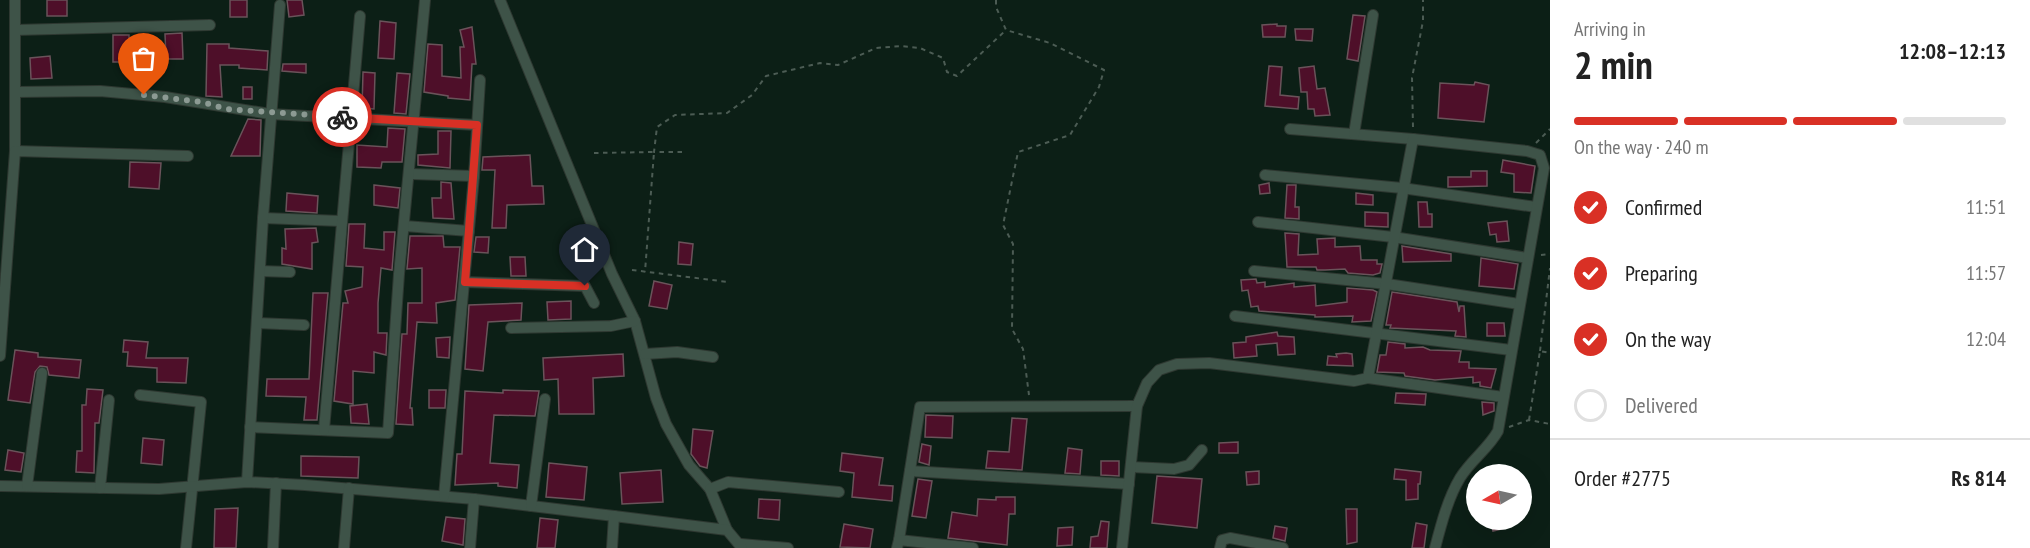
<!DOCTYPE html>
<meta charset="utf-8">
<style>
body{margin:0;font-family:"PT Sans Narrow",sans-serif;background:#f2f2f2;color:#222;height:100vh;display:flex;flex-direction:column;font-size:22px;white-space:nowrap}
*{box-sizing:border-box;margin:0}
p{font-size:20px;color:#767676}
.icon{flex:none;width:33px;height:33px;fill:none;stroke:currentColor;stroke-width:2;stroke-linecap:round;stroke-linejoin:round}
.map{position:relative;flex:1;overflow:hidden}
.details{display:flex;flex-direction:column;background:#fff;width:480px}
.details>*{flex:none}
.needle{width:39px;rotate:261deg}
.fabs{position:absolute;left:1466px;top:464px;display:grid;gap:12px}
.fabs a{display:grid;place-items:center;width:66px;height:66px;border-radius:50%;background:#fff;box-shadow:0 6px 24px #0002;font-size:30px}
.pin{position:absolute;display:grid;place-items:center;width:51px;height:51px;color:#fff;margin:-62px -26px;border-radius:50% 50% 50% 0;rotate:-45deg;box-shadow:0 0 6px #0007}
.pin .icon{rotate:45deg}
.courier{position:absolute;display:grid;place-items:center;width:60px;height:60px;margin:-30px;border:4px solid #d93025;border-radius:50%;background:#fff;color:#222;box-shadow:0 2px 8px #0007}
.head em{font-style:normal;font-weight:700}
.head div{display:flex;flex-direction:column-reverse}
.head{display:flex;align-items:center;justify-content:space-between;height:102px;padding:0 24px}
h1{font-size:39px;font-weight:700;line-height:45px}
.bar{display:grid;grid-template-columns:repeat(4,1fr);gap:9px 6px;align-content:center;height:72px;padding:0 24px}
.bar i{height:8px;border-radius:4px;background:#e0e0e0}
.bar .on{background:#d93025}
.bar p{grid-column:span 4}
.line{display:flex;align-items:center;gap:15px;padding:0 24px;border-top:2px solid #e0e0e0}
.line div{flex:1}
ol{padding:0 24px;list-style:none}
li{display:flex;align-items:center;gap:18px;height:66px}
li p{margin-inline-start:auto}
li .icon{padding:6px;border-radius:50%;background:#d93025;color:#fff;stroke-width:4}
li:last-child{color:#767676}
li i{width:33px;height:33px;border:3px solid #e0e0e0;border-radius:50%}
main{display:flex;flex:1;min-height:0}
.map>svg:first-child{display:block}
.building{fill:#4e0f29;stroke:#6a535a;stroke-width:1.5}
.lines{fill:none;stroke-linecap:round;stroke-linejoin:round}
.street-casing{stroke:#2e3831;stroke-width:12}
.path{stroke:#4c5c54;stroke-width:2;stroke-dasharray:4.5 4.5;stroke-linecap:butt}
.street{stroke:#3e5348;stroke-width:10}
.done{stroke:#8c9a93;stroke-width:6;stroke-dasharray:0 10.8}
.route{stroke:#d93025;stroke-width:8}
</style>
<main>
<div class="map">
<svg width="1550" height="548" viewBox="0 0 1550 548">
<rect width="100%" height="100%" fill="#0c1f16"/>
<g class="building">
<rect x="47" y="0" width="20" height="16"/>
<rect x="230" y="0" width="17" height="17"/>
<polygon points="287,0 302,0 304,15 289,17"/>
<polygon points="1353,15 1365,16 1358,61 1347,59"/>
<polygon points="380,21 396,23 394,59 378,58"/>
<polygon points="1277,24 1277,26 1286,26 1285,37 1263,37 1262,25"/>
<polygon points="472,27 476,64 472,64 470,100 448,98 448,96 424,92 428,44 442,45 442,76 461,78 460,47 464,47 460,30"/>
<polygon points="1295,29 1313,29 1312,41 1296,40"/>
<polygon points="182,33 183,59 166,59 165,34"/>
<rect x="113" y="35" width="16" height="27"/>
<polygon points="207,44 229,44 229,48 268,51 267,70 239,68 239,65 220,65 222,97 206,96"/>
<polygon points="50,56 52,78 31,79 30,58"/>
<polygon points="283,64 306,64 306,73 282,71"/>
<polygon points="1269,66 1282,67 1280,95 1299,97 1298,109 1265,106"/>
<polygon points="1314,66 1317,89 1325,88 1330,115 1315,116 1314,109 1308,109 1307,92 1301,92 1299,68"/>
<polygon points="363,72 375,73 374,109 362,108"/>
<polygon points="397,73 410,74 406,114 394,113"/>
<polygon points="1475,82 1489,85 1484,122 1438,118 1440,83 1474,85"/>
<rect x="243" y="87" width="9" height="12"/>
<polygon points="331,94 345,95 344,108 331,107"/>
<polygon points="248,119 261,120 260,156 231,156"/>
<polygon points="388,128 405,129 402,162 382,162 381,168 357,167 357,145 387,147"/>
<polygon points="438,131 451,131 450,168 418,165 418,155 438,154"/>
<polygon points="530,155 532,186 543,186 544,204 507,205 506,228 492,228 495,170 482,170 483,157"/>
<polygon points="1503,160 1535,166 1531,193 1514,192 1514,174 1501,172"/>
<polygon points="130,162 161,163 159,189 129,187"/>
<polygon points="1471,171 1487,171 1487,186 1448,187 1448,177 1471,177"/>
<polygon points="441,182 451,183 454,219 433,218 432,198 441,198"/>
<polygon points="1269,183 1270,193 1260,194 1259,185"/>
<polygon points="374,185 400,188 398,208 374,205"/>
<polygon points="1287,185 1296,185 1295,207 1299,207 1299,219 1285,218"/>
<polygon points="287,193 318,196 317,213 286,211"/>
<polygon points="1356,193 1373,195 1373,205 1356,204"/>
<polygon points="1418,202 1427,202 1428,214 1432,214 1432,227 1419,227"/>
<polygon points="1365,212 1388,213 1388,227 1365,226"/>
<polygon points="1507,221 1509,241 1497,242 1496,234 1490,235 1488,223"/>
<polygon points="349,224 365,224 364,248 384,250 384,232 395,232 392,270 381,268 378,303 378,333 387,333 386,355 374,352 374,373 353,371 353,404 334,401 343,303 348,303 345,291 362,287 363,267 346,266"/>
<polygon points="316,228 318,242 312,243 312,269 282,264 282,248 286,249 285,229"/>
<polygon points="1285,233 1299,234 1298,255 1318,254 1317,239 1335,238 1335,247 1360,246 1361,260 1377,260 1377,264 1382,264 1380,273 1373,275 1348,273 1345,269 1325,270 1317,270 1316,267 1287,267"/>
<polygon points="410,236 443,236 444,247 460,247 455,300 436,303 437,323 417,322 410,408 412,408 413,425 396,424 402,334 407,334 408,303 422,303 422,268 407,269"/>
<polygon points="476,237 489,237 488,253 474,252"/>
<polygon points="679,242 693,244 691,265 678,264"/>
<polygon points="1402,246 1451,254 1451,261 1403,262"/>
<polygon points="510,257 525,257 526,276 511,276"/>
<polygon points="1481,258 1518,264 1514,289 1479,286"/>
<polygon points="1256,279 1257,283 1265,282 1265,287 1294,283 1294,287 1315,285 1316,306 1347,302 1347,288 1373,290 1377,292 1371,321 1352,322 1353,316 1315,317 1315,315 1259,311 1258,306 1251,307 1248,290 1242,291 1241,280"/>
<polygon points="654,281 672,285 667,309 649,306"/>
<polygon points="1392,292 1457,302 1459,312 1460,306 1464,306 1466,337 1455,336 1456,331 1390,328 1391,325 1386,325"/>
<polygon points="313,293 328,293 317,420 304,420 306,397 266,396 267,379 309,379"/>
<polygon points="571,301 571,319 548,320 547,302"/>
<polygon points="522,303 521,320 488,322 483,371 465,369 469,305"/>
<polygon points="1487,323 1504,323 1505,336 1487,336"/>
<polygon points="1277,332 1278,336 1294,337 1295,354 1278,355 1277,343 1256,345 1257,356 1234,358 1233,343 1246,342 1246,337"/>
<polygon points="450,337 449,358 437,357 436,338"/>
<polygon points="124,340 148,342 146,358 188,358 186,383 157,382 157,368 127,366 128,352 123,352"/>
<polygon points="1388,342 1405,344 1405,348 1423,347 1430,350 1461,351 1459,362 1469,362 1469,368 1496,369 1491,388 1480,386 1480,382 1473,383 1473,377 1435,380 1405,376 1404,373 1377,372 1380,355 1386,355"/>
<polygon points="15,350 38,353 38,357 81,360 79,378 49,375 47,367 40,366 35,372 30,403 8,400"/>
<polygon points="1346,353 1352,354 1353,366 1327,365 1328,356 1337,357 1336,354"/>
<polygon points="623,354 624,376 593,378 594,414 559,414 558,379 544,380 543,358"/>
<polygon points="87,389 103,390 99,423 95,423 94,473 76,472 77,451 82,451 82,405 86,405"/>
<polygon points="429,390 446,390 445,408 429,408"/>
<polygon points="503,390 539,391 535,416 494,415 490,463 519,465 517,488 498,486 498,483 455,485 457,454 462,454 465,391 503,393"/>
<polygon points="1396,393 1426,394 1425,405 1395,403"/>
<polygon points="1482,402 1494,403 1494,411 1483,415"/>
<polygon points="367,404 369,424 351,423 350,406"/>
<polygon points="926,415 953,416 952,438 925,437"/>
<polygon points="1012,418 1027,419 1022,470 986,468 988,451 1009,452"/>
<polygon points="693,429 713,431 707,468 700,466 691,454"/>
<polygon points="143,438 164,440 162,465 141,463"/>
<polygon points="1238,442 1238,453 1219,453 1219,443"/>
<polygon points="922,444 931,446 929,465 919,462"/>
<polygon points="1068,448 1082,450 1080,474 1065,473"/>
<polygon points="8,450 24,453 21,472 5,470"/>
<polygon points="842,453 883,458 879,485 893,486 892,501 852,497 854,473 840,471"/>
<polygon points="301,456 359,457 358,478 301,476"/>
<polygon points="1101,461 1119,461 1119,476 1101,475"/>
<polygon points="549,463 587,467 584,500 546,497"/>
<polygon points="1395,469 1421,472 1420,484 1418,484 1418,499 1406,500 1406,480 1394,479"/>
<polygon points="661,470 663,502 622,504 620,473"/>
<polygon points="1259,471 1259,484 1247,485 1246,472"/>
<polygon points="1157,476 1202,479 1197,528 1152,523"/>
<polygon points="918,479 932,481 926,518 912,516"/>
<polygon points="996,497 1015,497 1015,514 1009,514 1007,545 948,538 952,512 977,516 978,499 996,500"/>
<polygon points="759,499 780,500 779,520 758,518"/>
<polygon points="238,508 236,548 214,548 215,509"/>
<polygon points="1346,509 1357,509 1357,542 1347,544"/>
<polygon points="446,517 465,519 463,545 442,541"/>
<polygon points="540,518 558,520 555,548 537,548"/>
<polygon points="1491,519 1505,519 1506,528 1493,531"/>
<polygon points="1101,521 1109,522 1107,548 1090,548 1091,537 1098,536"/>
<polygon points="1416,523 1427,525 1424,548 1412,548"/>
<polygon points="844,524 873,529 870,548 840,547"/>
<polygon points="1275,526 1287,528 1285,541 1273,538"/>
<polygon points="1073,527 1072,545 1057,546 1058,528"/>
</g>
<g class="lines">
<defs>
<g id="street">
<polyline points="500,0 612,274 635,321 656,398 666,424 689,465 710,489"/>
<polyline points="15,30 210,25"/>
<polyline points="15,92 100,91 165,97 270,114 477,125"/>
<polyline points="1290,129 1413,139"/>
<polyline points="1354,134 1373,15"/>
<polyline points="15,151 15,0"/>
<polyline points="411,174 474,176"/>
<polyline points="1265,175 1402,188 1536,207"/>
<polyline points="263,218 341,221"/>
<polyline points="1258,222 1393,237 1528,258"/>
<polyline points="405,226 469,231"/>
<polyline points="260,271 290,272"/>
<polyline points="1254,271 1387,284 1519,304"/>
<polyline points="465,282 585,286 594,303"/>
<polyline points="1235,316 1511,350"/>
<polyline points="257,323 304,325"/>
<polyline points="511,328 611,326 635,321"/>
<polyline points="645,354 677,352 713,357"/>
<polyline points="0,356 15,151 188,156"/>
<polyline points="140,395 201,402 186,548"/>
<polyline points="250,427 388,433 399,274 425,0"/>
<polyline points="324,430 360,16"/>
<polyline points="1131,467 1174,469 1189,465 1202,450"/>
<polyline points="910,471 1129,484"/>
<polyline points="247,482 263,218 280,5"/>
<polyline points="0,486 159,489 247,482 305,485 474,499 614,516"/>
<polyline points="27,486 42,373"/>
<polyline points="100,488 109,400"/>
<polyline points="444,496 474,176 480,80"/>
<polyline points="531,506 545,399"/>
<polyline points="727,530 710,489 728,482 839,492"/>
<polyline points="899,540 920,407 1137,406"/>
<polyline points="741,544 788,548"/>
<polyline points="273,548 276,483"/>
<polyline points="344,548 349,488"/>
<polyline points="470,548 474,499"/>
<polyline points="612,548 614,516 727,530 742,548"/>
<polyline points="897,548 899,540 973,548"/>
<polyline points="1122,548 1137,406 1147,383 1159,370 1177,364 1209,363 1354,381 1368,378"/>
<polyline points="1220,548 1222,540 1230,538 1283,548"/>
<path d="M1435,548C1441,525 1448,498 1460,478C1471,460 1488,449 1498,431L1544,168L1540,155L1527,151L1413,139L1368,378L1503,397"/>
</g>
</defs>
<use href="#street" class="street-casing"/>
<g class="path">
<polyline points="996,0 996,7 1006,30 1050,43 1104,70 1099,87 1070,135 1018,152 1003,225 1013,244 1012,329 1023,349 1029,395"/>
<polyline points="1413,127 1412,78 1423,21 1423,0"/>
<polyline points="1536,143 1550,129"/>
<polyline points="682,152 654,152 657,127 675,115 727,113 752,95 766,76 820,63 838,65 876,48 901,46 920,48 943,58 947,72 957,76 1006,30"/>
<polyline points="594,153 654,152 645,272"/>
<polyline points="1541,255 1550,254"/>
<polyline points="632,270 728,282"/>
<polyline points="1540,351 1550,268"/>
<polyline points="1529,420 1540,351 1550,353"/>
<polyline points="1509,427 1529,420 1550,424"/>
</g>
<use href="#street" class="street"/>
</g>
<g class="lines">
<polyline class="done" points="144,95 202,102 227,109 342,117"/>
<polyline class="route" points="342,117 477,125 465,282 585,286"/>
</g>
</svg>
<div class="fabs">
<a><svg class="needle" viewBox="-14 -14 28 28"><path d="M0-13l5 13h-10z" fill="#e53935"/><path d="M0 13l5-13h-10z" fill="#767676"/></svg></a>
</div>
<div class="pin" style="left:144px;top:95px;background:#ea580c"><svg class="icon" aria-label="bag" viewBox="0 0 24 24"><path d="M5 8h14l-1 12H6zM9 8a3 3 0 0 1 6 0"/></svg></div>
<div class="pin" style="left:585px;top:286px;background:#1f2937"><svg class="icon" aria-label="home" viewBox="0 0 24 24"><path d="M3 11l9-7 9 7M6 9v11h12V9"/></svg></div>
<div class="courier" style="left:342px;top:117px"><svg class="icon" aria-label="bike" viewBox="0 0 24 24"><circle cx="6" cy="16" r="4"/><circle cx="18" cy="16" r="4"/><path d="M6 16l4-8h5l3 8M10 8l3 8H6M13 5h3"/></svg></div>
</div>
<section class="details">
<div class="head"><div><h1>2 min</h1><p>Arriving in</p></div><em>12:08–12:13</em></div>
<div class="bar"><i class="on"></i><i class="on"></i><i class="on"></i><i></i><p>On the way · 240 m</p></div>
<ol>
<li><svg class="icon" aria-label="check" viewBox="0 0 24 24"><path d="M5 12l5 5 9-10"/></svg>Confirmed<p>11:51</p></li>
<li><svg class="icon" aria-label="check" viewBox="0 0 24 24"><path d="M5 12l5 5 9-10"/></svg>Preparing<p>11:57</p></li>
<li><svg class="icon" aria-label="check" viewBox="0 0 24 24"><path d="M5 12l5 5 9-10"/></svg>On the way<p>12:04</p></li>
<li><i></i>Delivered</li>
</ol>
<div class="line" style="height:78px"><div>Order #2775</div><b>Rs 814</b></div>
</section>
</main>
